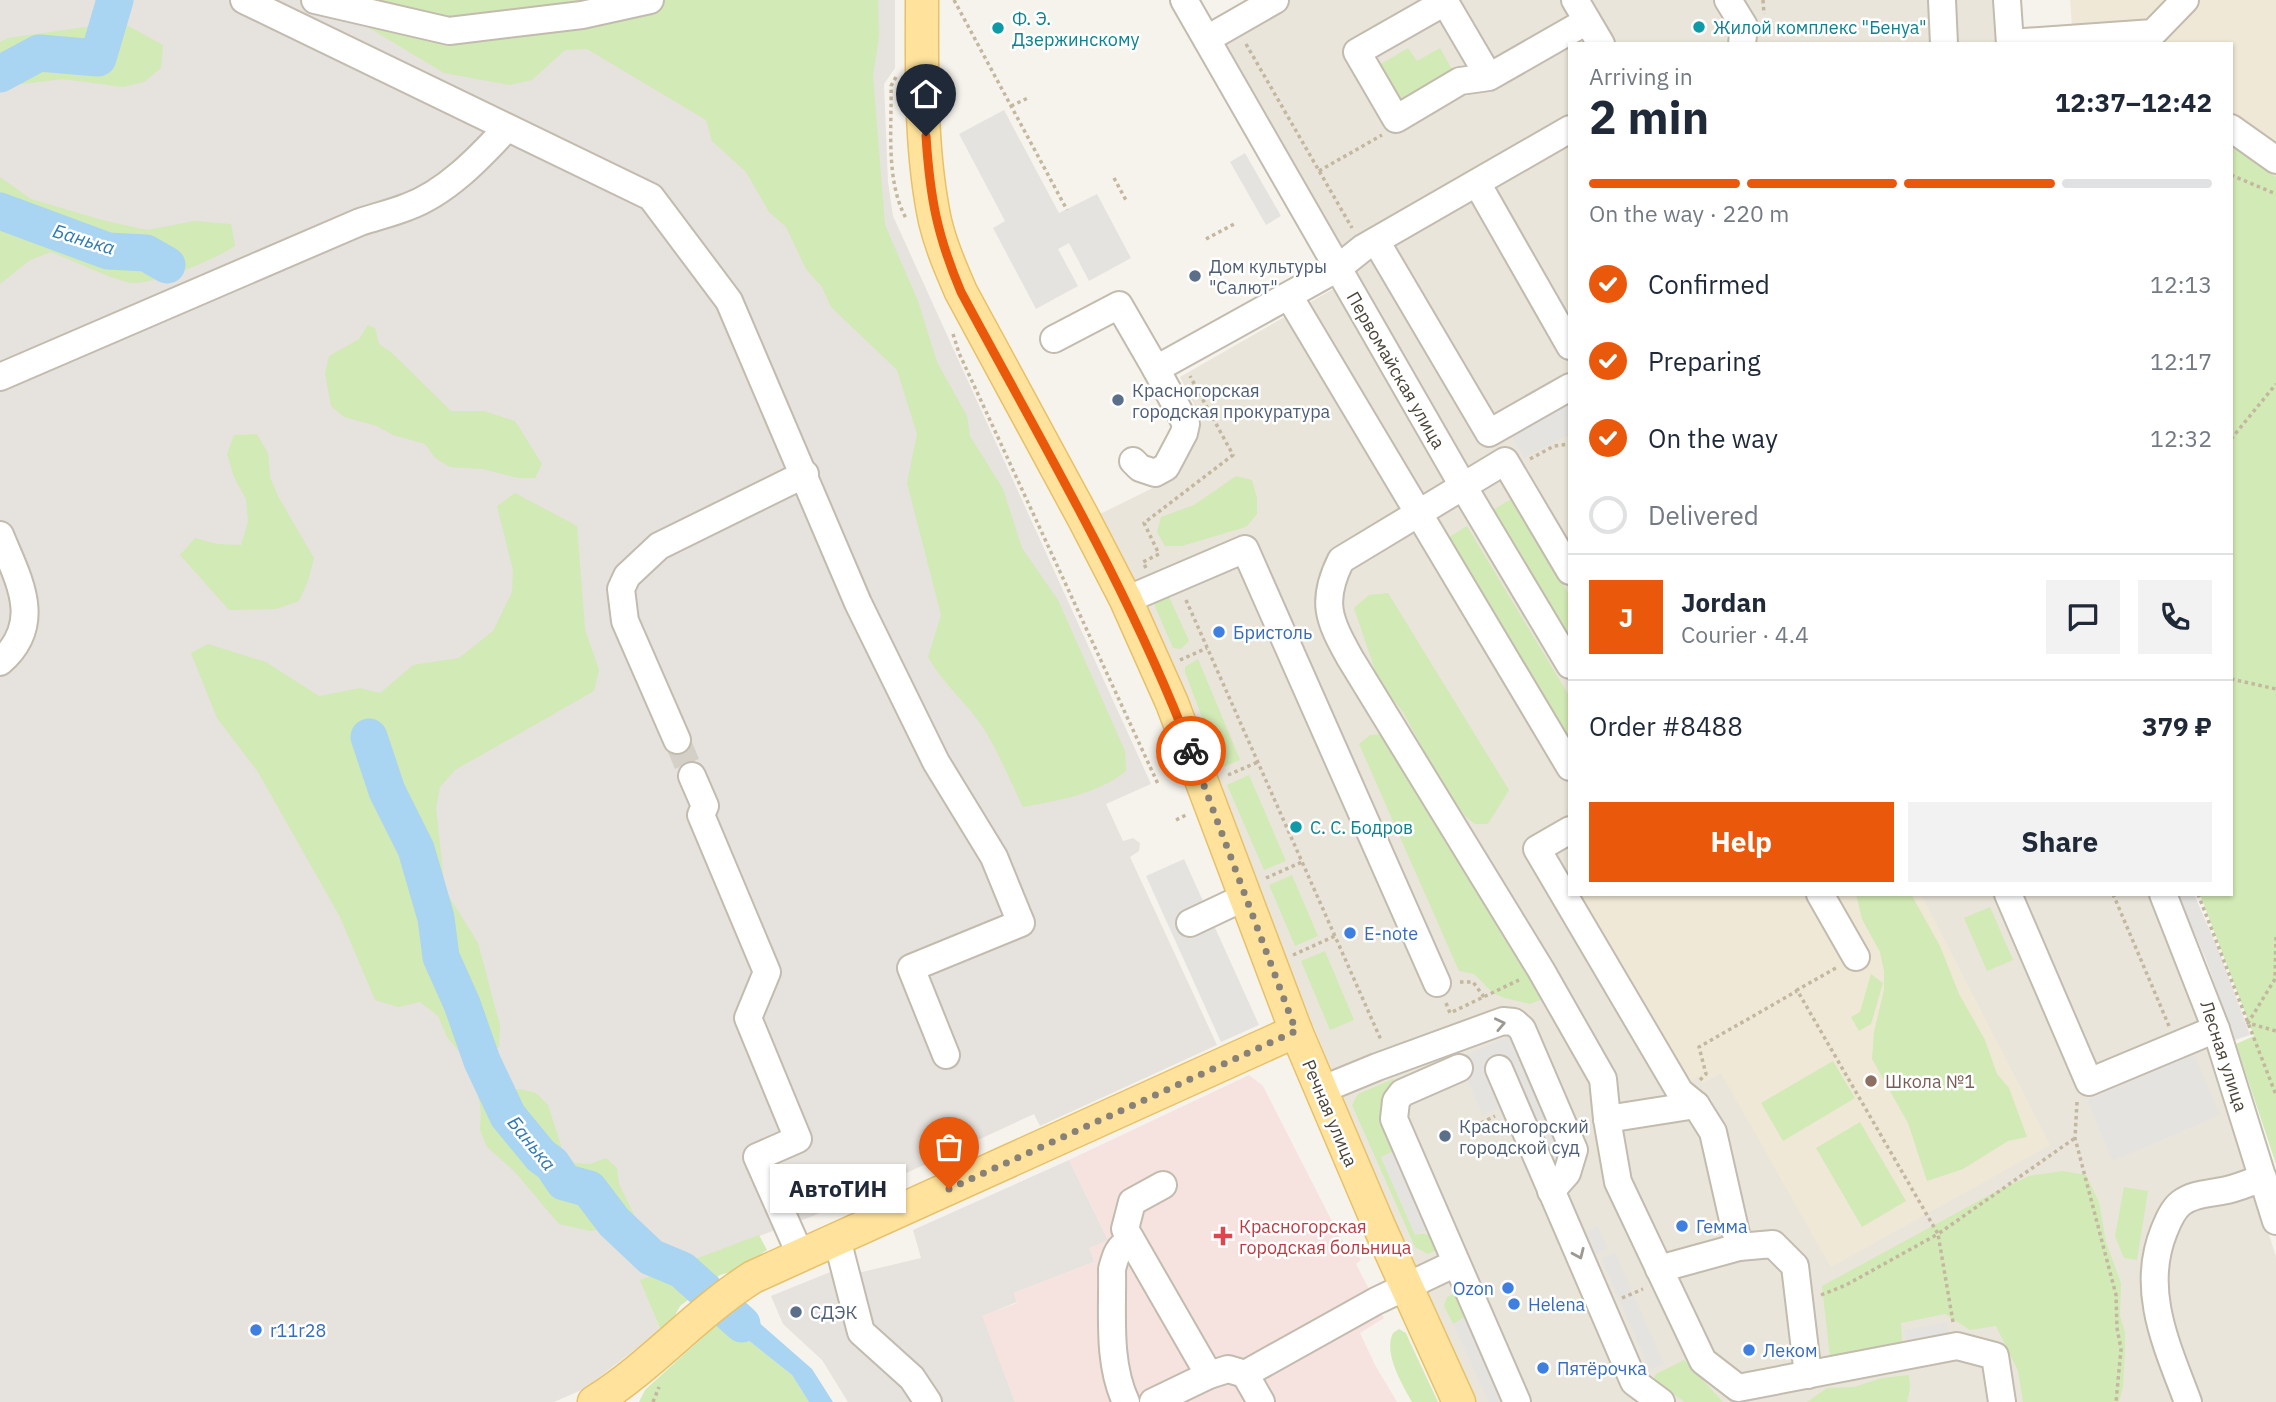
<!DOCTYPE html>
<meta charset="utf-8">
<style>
body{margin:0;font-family:"IBM Plex Sans",sans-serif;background:#f2f2f3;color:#1f2937;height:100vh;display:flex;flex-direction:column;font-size:26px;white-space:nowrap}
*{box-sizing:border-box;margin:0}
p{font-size:23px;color:#747a83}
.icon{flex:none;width:38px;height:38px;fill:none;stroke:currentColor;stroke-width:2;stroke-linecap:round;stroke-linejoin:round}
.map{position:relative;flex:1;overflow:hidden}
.details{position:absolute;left:1568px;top:42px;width:665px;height:854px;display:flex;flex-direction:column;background:#fff;border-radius:0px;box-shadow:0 2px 5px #0004}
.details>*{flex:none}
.pin{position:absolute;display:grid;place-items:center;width:60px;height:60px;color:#fff;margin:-72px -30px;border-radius:50% 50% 50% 0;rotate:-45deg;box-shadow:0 0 7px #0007}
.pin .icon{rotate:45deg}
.courier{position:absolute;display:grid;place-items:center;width:70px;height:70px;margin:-35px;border:5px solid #ea580c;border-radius:50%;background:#fff;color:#222;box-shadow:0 2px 9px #0007}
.bubble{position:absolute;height:49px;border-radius:0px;background:#fff;box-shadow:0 2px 5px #0004;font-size:23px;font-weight:700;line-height:49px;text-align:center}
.overview em{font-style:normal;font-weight:700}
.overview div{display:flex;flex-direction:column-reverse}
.overview{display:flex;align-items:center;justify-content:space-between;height:119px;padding:0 21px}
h1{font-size:46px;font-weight:700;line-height:52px}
.bar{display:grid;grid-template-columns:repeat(4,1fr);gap:10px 7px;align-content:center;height:84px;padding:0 21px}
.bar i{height:9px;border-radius:5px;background:#e0e1e3}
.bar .current{background:#ea580c}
.bar p{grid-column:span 4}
.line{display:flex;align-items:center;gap:18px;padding:0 21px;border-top:2px solid #e0e1e3}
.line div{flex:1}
.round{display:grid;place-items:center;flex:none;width:74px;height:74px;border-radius:0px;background:#f2f2f3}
ol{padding:0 21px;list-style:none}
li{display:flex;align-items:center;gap:21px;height:77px}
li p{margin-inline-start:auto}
li .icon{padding:7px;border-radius:50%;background:#ea580c;color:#fff;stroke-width:4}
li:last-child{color:#747a83}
li i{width:38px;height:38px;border:4px solid #e0e1e3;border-radius:50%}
.button{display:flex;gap:14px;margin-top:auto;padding:14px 21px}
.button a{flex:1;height:80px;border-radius:0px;background:#ea580c;color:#fff;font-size:28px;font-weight:700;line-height:80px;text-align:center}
.button a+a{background:#f2f2f3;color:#1f2937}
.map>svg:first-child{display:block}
.residential{fill:#eae5da}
.industrial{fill:#e6e2dd}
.education{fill:#efe8d6}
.medical{fill:#f6e3e0}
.green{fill:#d2eab5}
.parking{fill:#e5e3e0}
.water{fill:#a9d4f2}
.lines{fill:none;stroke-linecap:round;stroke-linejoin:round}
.river{stroke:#a9d4f2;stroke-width:37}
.minor-tunnel{stroke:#d4d0c8;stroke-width:26;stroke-dasharray:26 13;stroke-linecap:butt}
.minor-casing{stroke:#c2bbae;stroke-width:30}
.major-casing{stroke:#e6c16a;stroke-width:35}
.path{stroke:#c4b79f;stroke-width:3.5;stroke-dasharray:3.5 3.5;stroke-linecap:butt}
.minor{stroke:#fff;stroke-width:26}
.major{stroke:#ffe39c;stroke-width:32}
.oneway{stroke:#9c9892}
.done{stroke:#878178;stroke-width:7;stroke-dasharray:0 12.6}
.route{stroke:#ea580c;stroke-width:9}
.culture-dot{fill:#0f9aa8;stroke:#fff;stroke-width:2.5}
.service-dot{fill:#5c6f8a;stroke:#fff;stroke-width:2.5}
.shop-dot{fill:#3f7fe0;stroke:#fff;stroke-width:2.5}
.education-dot{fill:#8d6e63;stroke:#fff;stroke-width:2.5}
.health-dot{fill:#e0444e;stroke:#fff;stroke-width:2.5}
.labels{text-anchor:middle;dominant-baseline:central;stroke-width:5;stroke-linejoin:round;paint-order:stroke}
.culture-label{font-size:18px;fill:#0d838f;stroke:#fff;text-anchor:start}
.service-label{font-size:18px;fill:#4e5e75;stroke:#fff;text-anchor:start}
.street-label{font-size:18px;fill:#4b4439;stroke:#fff}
.shop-label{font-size:18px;fill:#366cbe;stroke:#fff;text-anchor:start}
.education-label{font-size:18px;fill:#785e54;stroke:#fff;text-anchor:start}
.health-label{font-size:18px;fill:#be3a42;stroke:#fff;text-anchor:start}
.water-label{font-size:19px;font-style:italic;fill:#2e7ab2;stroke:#fff}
</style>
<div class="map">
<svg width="2276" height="1402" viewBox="0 0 2276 1402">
<rect width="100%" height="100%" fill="#f6f3ec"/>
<polygon class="residential" points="1250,0 1994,0 1997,44 1570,44 1570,894 2148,894 2172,945 2210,1044 2276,1257 2276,1402 1474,1402 1407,1254 1259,894 1098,515 1179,475 1202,420 1180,377 1356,276 1211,22"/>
<g class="industrial">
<polygon points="0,0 895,0 895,68 884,84 888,182 893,216 1151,784 1106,804 1123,841 1133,838 1140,843 1139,851 1130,857 1217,1045 1040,1126 1034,1114 813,1216 641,1280 660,1330 584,1389 554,1402 0,1402"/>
<polygon points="1069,1160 1108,1240 1094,1262 1014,1293 1017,1302 983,1316 1015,1402 848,1402 822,1360 783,1324 771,1296 845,1266 858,1273 921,1258 913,1230"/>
</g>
<g class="education">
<polygon points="2070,0 2276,0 2276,177 2231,144 2231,44 2095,44 2072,26"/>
<polygon points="1578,894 1921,894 2050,1145 1831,1267 1721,1073 1703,1083 1699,1076 1690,1082"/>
</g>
<polygon class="medical" points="1249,1075 1263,1086 1338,1233 1347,1248 1352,1246 1361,1260 1356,1264 1384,1318 1360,1333 1375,1365 1397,1402 1015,1402 982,1316 1017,1303 1014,1293 1094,1262 1089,1248 1108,1240 1069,1160"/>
<g class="green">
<path d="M341,0H878L879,36L873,76L885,225L918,301L937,362L967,416L970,436L1003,489L1022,548L1058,600L1125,751L1126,771C1096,795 1059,800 1023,807C1010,781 999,753 984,729C967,703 943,684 928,657L941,615L907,483L917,434L897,370L831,307L822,287L806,269L786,227L769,212L746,172L712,141L706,120L587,49L565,50L532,80L510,85L444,73L346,14Z"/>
<polygon points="121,22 163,45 161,68 144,82 123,87 62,79 0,87 0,42 8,38"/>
<polygon points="1408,48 1417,61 1440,48 1454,73 1401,103 1379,65"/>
<polygon points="2231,144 2276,177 2276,1164 2236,1044 2254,1036 2200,894 2231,894"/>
<path d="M0,177L31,199L102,220L147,230L195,221L231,224L235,246C214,260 158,283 133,283C120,283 67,258 51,252L30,260L0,284Z"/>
<polygon points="368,325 375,328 379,344 392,353 451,411 484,411 515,421 542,464 535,478 518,478 483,469 450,467 435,458 425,444 393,435 377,426 344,417 331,406 325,373 329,356 359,339"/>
<polygon points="257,434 268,453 270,477 279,498 314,558 308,581 299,601 276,609 229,610 180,555 195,538 217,544 241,545 248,522 246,499 234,477 227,454 234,435"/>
<polygon points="1236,476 1252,480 1257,498 1257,514 1246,527 1182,546 1165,546 1157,532 1161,517 1194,505"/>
<polygon points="515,493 577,526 585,629 599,670 594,691 455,770 440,787 436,808 445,890 478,943 500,1026 499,1047 470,1065 447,1037 438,1016 420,1002 398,1007 375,1000 340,917 258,772 217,718 191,653 208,644 266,662 319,696 360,688 380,693 413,665 459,658 493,631 512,592 513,570 497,506"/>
<polygon points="1511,499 1570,596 1570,642 1491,511"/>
<polygon points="1467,526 1570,697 1570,743 1446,539"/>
<polygon points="1166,590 1189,641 1181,649 1173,648 1151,597"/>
<polygon points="1388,593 1509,790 1488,824 1475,824 1465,816 1442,784 1403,712 1379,682 1354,608 1369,595"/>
<polygon points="1198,659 1240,760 1221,768 1185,672 1185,667"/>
<polygon points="1385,734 1543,999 1530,1004 1505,998 1493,993 1474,974 1459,971 1359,744 1370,735"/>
<polygon points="1249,775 1286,861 1264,870 1227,785"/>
<polygon points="1292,875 1318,936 1295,946 1269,885"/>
<polygon points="1856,894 1911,894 1940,946 1959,994 1985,1040 1997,1074 2009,1088 2027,1137 2008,1141 1963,1169 1927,1181 1908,1123 1872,1059 1874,1032 1884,990 1884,971 1880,952 1862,919"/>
<polygon points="1990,907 2013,960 1987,971 1964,918"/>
<polygon points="1325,951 1354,1020 1330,1030 1301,961"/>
<polygon points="1871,974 1883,983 1871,1024 1859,1031 1851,1017 1860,1012"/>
<polygon points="1833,1061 1855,1098 1783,1141 1761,1103"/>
<path d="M1393,1079L1397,1090L1394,1146L1392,1152L1381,1157L1415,1235C1430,1231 1432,1237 1439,1249L1428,1254L1415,1247L1352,1105L1358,1094Z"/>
<polygon points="520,1089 536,1093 548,1105 563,1152 574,1163 590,1164 606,1158 617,1168 619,1184 641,1229 625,1233 608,1228 591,1231 559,1224 515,1172 487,1147 480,1130 481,1112 478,1095"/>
<polygon points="1860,1122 1906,1201 1862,1227 1816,1148"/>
<polygon points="2063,1171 2086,1175 2099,1202 2106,1242 2121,1283 2120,1316 2125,1332 2125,1349 2123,1387 2119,1402 2023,1402 2018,1371 1996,1326 1970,1330 1945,1314 1901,1323 1903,1352 1831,1366 1822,1286 1995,1192 2029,1176"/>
<polygon points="2124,1187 2148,1191 2137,1260 2124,1258 2115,1236"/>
<polygon points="759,1235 767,1250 734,1271 720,1275 680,1306 669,1326 656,1332 660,1329 640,1280"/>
<polygon points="1457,1292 1466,1316 1453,1324 1444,1306 1447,1297"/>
<polygon points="725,1317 748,1340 792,1375 809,1402 639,1402 645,1390"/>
<path d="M1399,1329L1406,1333L1409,1340L1438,1402H1412C1402,1384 1383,1353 1393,1333Z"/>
<polygon points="1684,1360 1723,1402 1685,1402 1653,1380 1656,1374"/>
<polygon points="1909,1375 1910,1388 1907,1402 1807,1402 1827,1388 1854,1387 1882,1378"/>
</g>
<g class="parking">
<polygon points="1004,110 1059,213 1097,194 1131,258 1089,281 1069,243 1058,249 1078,286 1036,309 993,228 1005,221 959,134"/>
<polygon points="1245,153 1281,216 1266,225 1230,162"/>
<polygon points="1570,387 1570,434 1524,458 1505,424"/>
<polygon points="1184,859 1259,1025 1221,1042 1146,876"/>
<polygon points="2178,894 2194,894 2220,954 2250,1035 2235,1040 2206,960"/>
<polygon points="1510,1036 1562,1156 1526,1171 1499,1108 1482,1115 1458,1058"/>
<polygon points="2194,1054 2220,1115 2113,1161 2087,1100"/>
<polygon points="1395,1151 1429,1229 1415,1235 1381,1157"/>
<polygon points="1598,1226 1608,1249 1595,1254 1585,1232"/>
<polygon points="1615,1252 1664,1364 1650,1370 1601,1258"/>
<polygon points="1467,1317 1506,1402 1489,1402 1453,1324"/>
<polygon points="1947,1322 1950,1337 1907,1344 1904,1330"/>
</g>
<polygon class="water" points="739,1305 812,1369 833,1402 809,1402 792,1375 748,1340 725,1317"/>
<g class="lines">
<g class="river">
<polyline points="0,74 39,53 98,58 115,0"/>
<polyline points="0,211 108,251 146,253 167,265"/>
<polyline points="369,737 387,791 416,849 436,918 441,957 462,1004 482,1061 508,1116 541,1156 552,1164 564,1182 589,1189 614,1222 651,1257 682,1270 742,1324"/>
</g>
<polyline class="minor-tunnel" points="677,740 692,776"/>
<defs>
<g id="minor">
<polyline points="244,0 651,197 729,301 858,603 936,762 994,857 1021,923 911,968 946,1055"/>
<polyline points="315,0 449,31 582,15 650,0"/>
<polyline points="1184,0 1463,486 1570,665"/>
<polyline points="1575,0 1601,44"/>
<polyline points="1728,0 1744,26 1742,44"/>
<polyline points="1942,0 1944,44"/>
<polyline points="2007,0 2010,44"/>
<polyline points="1207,39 1275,0"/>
<polyline points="2010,43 2153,33 2185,0"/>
<polyline points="1489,77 1445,2 1357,52 1396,119 1460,81 1489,77 1587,21"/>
<polyline points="2231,128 2276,160"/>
<polyline points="1477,183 1570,346"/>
<polyline points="1376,241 1489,433 1570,387"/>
<polyline points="1289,296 1570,767"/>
<polyline points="1054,339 1119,305 1156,369"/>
<path d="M0,377L360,222C375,217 392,213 407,207C446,193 479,158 506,129"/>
<polyline points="1133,461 1140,468 1155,473 1166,467 1184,433 1186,424 1156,369 1338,268 1363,248 1570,129"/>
<path d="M0,535C18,579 45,623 0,662"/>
<path d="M1570,571L1505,461L1341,560C1320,602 1329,620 1350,658L1541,970L1603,1079L1607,1119L1618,1182L1703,1361L1738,1388L1957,1346L1995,1356L2002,1402"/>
<polyline points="1126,600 1245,549 1437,983"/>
<polyline points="677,740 625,621 621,589 627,576 659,546 805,474"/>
<polyline points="692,776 705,806 701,815 767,972 748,1018 798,1139 757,1157 800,1254"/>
<polyline points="1570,830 1537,849 1680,1092 1696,1105 1713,1132 1739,1247 1659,1269"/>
<polyline points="1820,894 1856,957"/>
<polyline points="2008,894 2089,1082 2216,1029"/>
<polyline points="2163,894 2216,1029 2276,1221"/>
<polyline points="1190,923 1245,897"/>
<polyline points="1459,1068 1402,1093 1396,1101 1394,1119 1517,1402"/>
<polyline points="1499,1069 1634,1382 1661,1402"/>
<polyline points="1321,1090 1377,1067 1503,1021 1514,1022 1522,1029 1574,1150 1567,1173 1551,1191"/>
<polyline points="1607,1119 1696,1105"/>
<polyline points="1163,1185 1132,1202 1125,1229 1209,1375 1228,1369 1245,1374"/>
<polyline points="837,1239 861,1332 912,1378 928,1402"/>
<polyline points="1739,1247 1773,1244 1795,1266 1808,1375"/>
<path d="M1126,1402C1107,1362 1113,1312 1112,1269C1116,1254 1118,1247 1131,1240"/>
<polyline points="1153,1402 1209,1375"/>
<polyline points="1261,1402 1245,1374 1376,1301 1456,1263"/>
<path d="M2188,1402C2167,1346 2140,1290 2164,1231C2168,1221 2173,1209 2181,1203C2193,1194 2207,1194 2222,1191C2236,1189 2250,1182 2263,1178"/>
</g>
<g id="major">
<path d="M922,0C922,73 920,150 935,221C941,246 951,269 961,292L1084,519L1126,600L1172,703L1296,1031L1379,1226L1459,1402"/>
<path d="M594,1402C652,1366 696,1313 753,1277L1296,1031"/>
</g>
</defs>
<use href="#minor" class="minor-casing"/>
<use href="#major" class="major-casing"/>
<g class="path">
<polyline points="954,0 1067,210"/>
<polyline points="1763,0 1764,14"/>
<polyline points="1246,44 1352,228"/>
<path d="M896,77L891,86C892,128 885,182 907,220"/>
<polyline points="1011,106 1030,97"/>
<polyline points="1319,171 1382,135"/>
<polyline points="2231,175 2276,194"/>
<polyline points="1114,178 1127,202"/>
<polyline points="1206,239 1236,223"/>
<polyline points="953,334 959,353 1158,784"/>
<polyline points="2231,439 2276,384"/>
<polyline points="1530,459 1554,446 1570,444"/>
<polyline points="1146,568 1143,562 1159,554 1144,523 1233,455 1190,376"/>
<polyline points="1186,600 1381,1040"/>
<polyline points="1180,660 1207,648"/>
<polyline points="2231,679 2276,689"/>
<polyline points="1228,775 1258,762"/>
<polyline points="1176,820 1188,814"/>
<polyline points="1266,878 1302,862"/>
<polyline points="2113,894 2169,1026"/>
<polyline points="2198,894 2276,1095"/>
<polyline points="2276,937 2275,979 2248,1023 2276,1031"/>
<polyline points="1293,955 1335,936"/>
<polyline points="1460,982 1473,982 1484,997"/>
<polyline points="1446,1003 1450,1013 1519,980"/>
<polyline points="1700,1080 1706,1074 1699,1047 1797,991"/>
<polyline points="2077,1102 2075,1138 2116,1295 2117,1328 2121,1349 2116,1402"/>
<polyline points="1481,1123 1495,1116"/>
<polyline points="1821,1295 1846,1285 1938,1234 1797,990 1836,968"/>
<polyline points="1622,1298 1643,1289"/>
<polyline points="1953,1322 1938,1234 2075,1138"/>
<polyline points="653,1402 659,1387"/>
</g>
<use href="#minor" class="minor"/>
<use href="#major" class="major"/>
</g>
<defs><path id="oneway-chevron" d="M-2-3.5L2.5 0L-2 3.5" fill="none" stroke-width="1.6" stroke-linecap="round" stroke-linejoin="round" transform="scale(1.75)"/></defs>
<g class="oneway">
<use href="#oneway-chevron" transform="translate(1500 1024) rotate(-12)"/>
<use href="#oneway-chevron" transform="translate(1579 1254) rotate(66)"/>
</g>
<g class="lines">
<polyline class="done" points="949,1189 1296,1031 1191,751"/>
<path class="route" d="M926,136C930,198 937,235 961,292C1042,443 1130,591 1191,751"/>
</g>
<g class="culture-dot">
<circle cx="1699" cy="27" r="7"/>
<circle cx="998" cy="28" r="7"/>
<circle cx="1296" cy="827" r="7"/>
</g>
<g class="service-dot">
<circle cx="1195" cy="276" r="7"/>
<circle cx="1118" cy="400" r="7"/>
<circle cx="1445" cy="1136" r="7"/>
<circle cx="796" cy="1312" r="7"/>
</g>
<g class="shop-dot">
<circle cx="1219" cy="632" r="7"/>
<circle cx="1350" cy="933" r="7"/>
<circle cx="1682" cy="1226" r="7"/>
<circle cx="1508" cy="1288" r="7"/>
<circle cx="1514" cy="1304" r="7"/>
<circle cx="256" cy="1330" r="7"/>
<circle cx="1749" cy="1350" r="7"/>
<circle cx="1543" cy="1368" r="7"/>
</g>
<circle class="education-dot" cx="1871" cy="1081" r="7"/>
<path class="health-dot" d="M1219.5 1225.5h7v7h7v7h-7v7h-7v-7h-7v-7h7z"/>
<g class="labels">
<g class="culture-label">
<text x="1012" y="18">Ф. Э.<tspan x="1012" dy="21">Дзержинскому</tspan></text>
<text x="1713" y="27">Жилой комплекс "Бенуа"</text>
<text x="1310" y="827">С. С. Бодров</text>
</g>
<g class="service-label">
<text x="1209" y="266">Дом культуры<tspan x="1209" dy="21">"Салют"</tspan></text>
<text x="1132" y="390">Красногорская<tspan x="1132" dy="21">городская прокуратура</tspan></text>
<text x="1459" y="1126">Красногорский<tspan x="1459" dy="21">городской суд</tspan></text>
<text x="810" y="1312">СДЭК</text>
</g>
<g class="street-label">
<text transform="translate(1396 370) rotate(60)">Первомайская улица</text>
<text transform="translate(2224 1056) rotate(72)">Лесная улица</text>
<text transform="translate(1330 1113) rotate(67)">Речная улица</text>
</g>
<g class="shop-label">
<text x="1233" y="632">Бристоль</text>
<text x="1364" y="933">E-note</text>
<text x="1696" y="1226">Гемма</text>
<text x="1494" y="1288" text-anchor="end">Ozon</text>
<text x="1528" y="1304">Helena</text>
<text x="270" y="1330">r11r28</text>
<text x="1763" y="1350">Леком</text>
<text x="1557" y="1368">Пятёрочка</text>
</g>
<g class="education-label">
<text x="1885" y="1081">Школа №1</text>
</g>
<g class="health-label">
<text x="1239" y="1226">Красногорская<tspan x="1239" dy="21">городская больница</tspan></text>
</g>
<g class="water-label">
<text transform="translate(84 239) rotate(17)">Банька</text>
<text transform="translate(532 1143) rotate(51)">Банька</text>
</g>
</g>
</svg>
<div class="pin" style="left:949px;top:1189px;background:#ea580c"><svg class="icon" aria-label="bag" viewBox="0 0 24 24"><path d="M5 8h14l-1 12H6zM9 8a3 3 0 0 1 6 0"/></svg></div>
<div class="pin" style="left:926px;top:136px;background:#1f2937"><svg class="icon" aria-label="home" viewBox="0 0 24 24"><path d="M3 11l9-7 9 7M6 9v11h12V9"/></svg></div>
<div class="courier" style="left:1191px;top:751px"><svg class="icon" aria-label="bike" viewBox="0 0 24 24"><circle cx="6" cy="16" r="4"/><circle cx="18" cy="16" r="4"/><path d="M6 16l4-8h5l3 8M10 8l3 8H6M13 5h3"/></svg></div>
<div class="bubble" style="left:770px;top:1164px;width:136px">АвтоТИН</div>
<section class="details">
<div class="overview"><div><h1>2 min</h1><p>Arriving in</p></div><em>12:37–12:42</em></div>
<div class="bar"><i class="current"></i><i class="current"></i><i class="current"></i><i></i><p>On the way · 220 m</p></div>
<ol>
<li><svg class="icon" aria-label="check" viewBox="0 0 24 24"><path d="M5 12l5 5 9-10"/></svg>Confirmed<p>12:13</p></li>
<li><svg class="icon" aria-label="check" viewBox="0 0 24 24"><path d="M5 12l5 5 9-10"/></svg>Preparing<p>12:17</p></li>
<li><svg class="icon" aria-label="check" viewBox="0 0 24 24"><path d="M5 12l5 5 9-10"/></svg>On the way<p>12:32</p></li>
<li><i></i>Delivered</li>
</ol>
<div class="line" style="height:126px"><b class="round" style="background:#ea580c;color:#fff">J</b><div><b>Jordan</b><p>Courier · 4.4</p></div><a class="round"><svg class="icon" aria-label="chat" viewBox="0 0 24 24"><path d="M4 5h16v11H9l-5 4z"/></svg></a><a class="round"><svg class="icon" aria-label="phone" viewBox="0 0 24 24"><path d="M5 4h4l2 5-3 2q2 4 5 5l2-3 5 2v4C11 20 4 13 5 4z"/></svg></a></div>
<div class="line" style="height:91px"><div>Order #8488</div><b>379 ₽</b></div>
<div class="button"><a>Help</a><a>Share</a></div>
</section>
</div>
